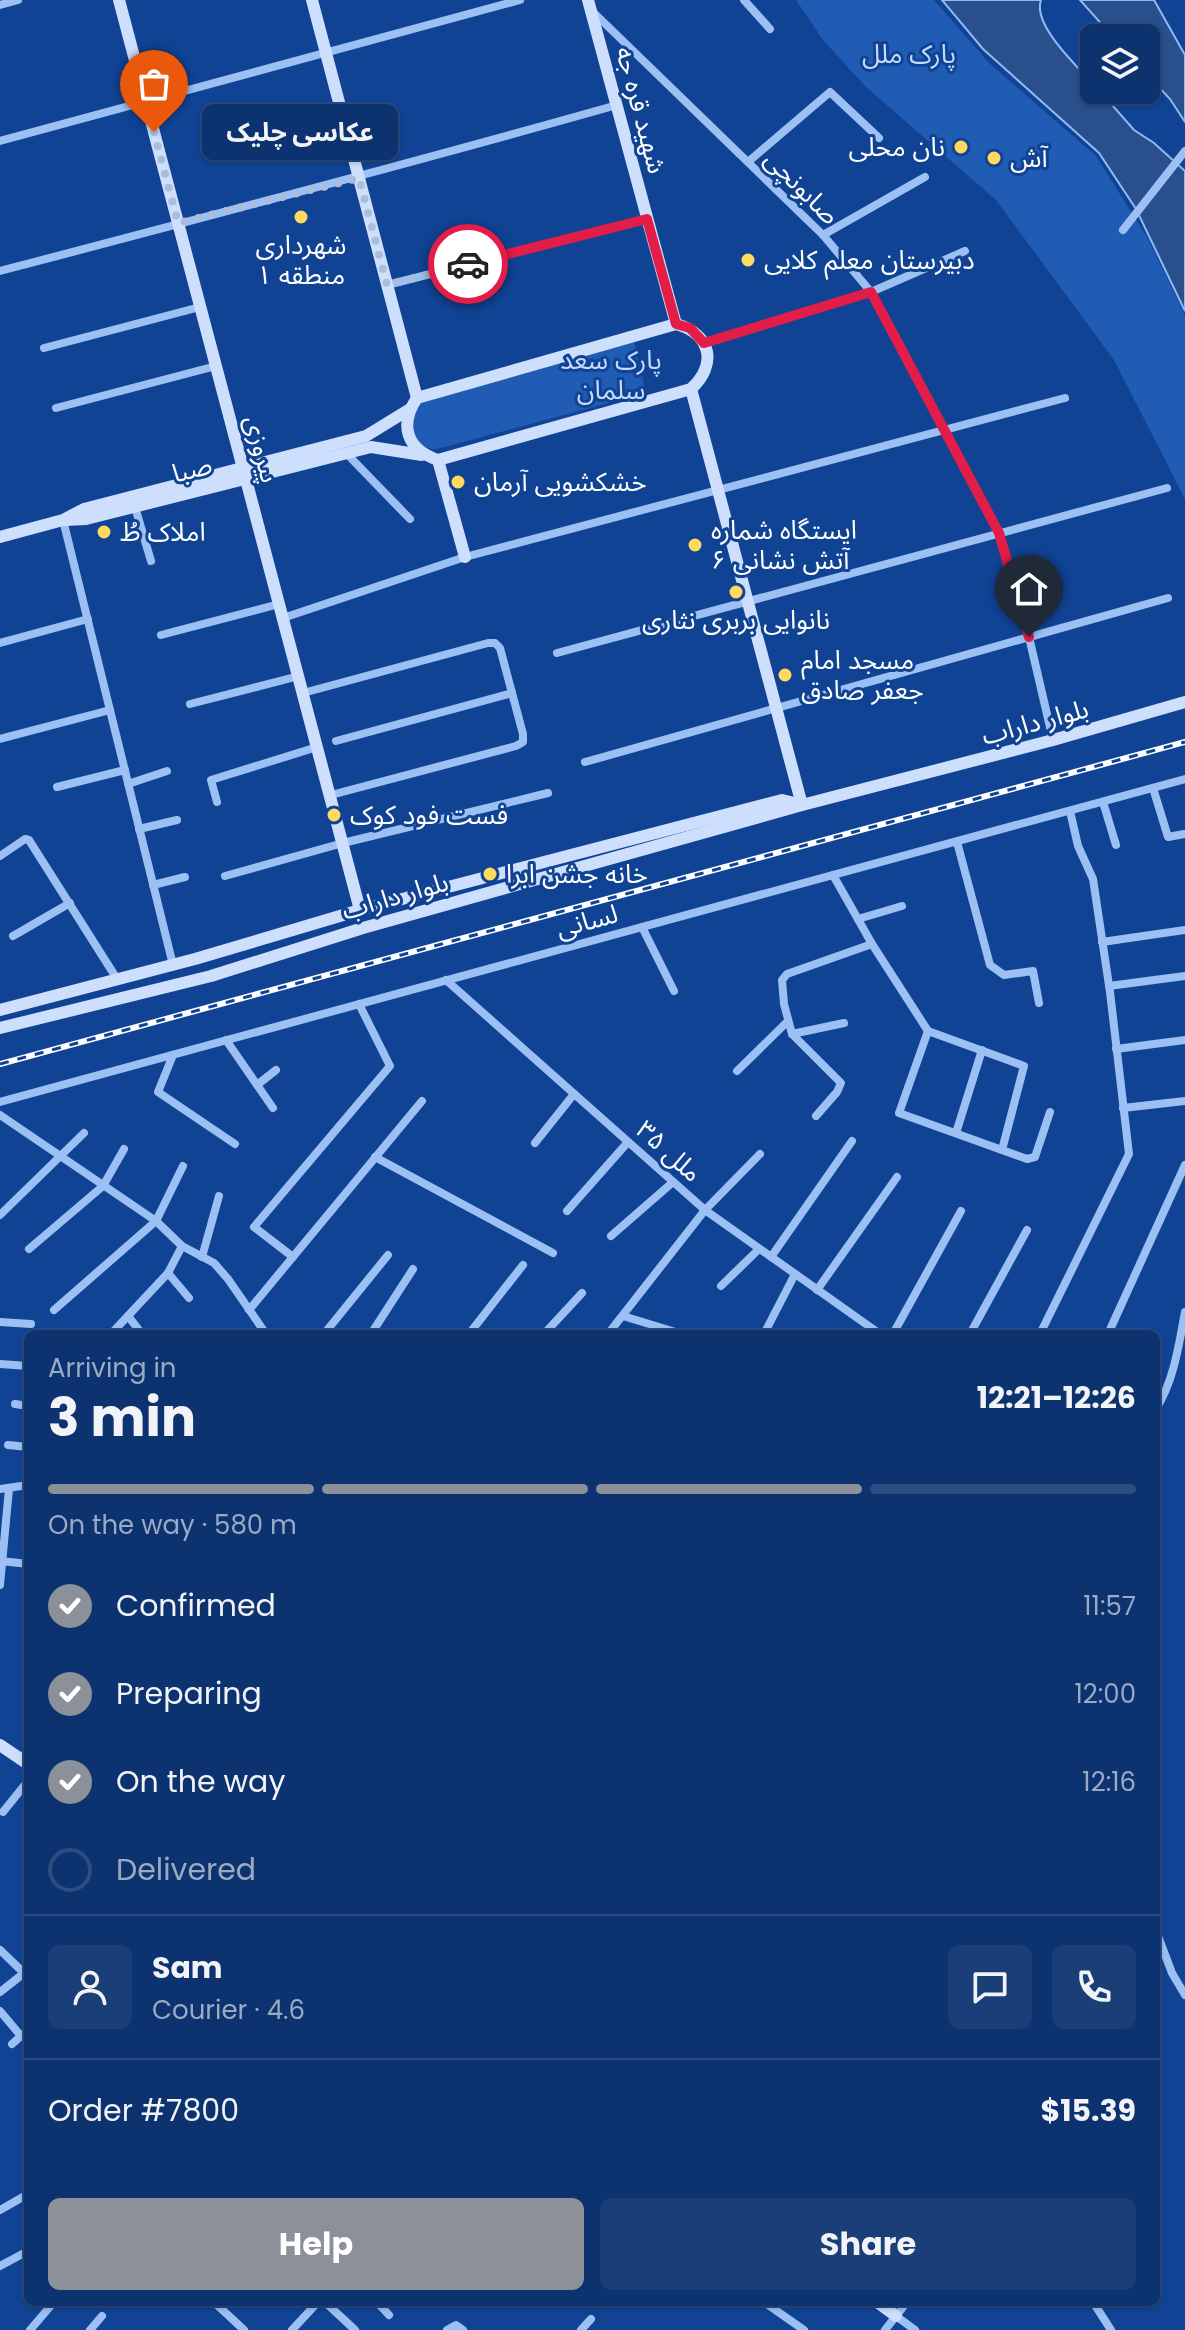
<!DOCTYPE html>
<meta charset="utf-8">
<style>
body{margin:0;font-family:Poppins,"Noto Sans Arabic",sans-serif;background:#1a3e77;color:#f1f3f6;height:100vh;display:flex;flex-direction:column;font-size:30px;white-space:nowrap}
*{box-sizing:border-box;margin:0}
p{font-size:26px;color:#9aaac3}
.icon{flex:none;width:44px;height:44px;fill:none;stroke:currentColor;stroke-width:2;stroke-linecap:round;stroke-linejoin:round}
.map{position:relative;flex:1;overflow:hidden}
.panel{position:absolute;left:24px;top:1330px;width:1136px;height:976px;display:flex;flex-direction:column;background:#0c326f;border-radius:12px;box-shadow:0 2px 6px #0004,0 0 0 2px #2c4d82}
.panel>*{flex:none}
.buttons{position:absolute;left:1080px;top:24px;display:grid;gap:16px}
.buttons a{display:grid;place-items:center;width:80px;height:80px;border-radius:12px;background:#0c326f;box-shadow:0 2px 6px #0004,0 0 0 2px #2c4d82;font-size:40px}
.pin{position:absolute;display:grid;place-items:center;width:68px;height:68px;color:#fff;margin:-82px -34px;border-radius:50% 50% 50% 0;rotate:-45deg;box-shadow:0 0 8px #0007}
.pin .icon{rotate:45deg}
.courier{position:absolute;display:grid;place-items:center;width:80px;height:80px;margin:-40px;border:6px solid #e11d48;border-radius:50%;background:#fff;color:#222;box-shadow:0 2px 10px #0007}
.bubble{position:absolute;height:56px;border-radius:12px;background:#0c326f;box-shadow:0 2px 6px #0004,0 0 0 2px #2c4d82;font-size:26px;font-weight:700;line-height:56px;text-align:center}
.overview em{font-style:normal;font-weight:700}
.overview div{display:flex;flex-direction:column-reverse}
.overview{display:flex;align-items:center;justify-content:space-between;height:136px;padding:0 24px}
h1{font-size:52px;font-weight:700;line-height:60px}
.bar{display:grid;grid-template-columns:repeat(4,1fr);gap:12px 8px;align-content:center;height:96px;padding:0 24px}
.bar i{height:10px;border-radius:6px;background:#2c4d82}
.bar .on{background:#8c9099}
.bar p{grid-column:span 4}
.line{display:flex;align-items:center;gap:20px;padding:0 24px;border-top:2px solid #2c4d82}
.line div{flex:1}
.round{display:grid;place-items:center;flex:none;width:84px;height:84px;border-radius:12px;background:#1a3e77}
ol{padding:0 24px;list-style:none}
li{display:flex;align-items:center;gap:24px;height:88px}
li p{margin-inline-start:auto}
li .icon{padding:8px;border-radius:50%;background:#8c9099;color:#fff;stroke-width:4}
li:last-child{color:#9aaac3}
li i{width:44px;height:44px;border:4px solid #2c4d82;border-radius:50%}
.cta{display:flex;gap:16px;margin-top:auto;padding:16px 24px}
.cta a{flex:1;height:92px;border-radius:12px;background:#8c9099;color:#fff;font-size:32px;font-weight:700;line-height:92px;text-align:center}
.cta a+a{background:#1a3e77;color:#f1f3f6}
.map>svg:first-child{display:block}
.green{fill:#215cb4}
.water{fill:#294f8c;stroke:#8fbaf7;stroke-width:2}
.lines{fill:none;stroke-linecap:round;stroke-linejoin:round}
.street{stroke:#9dc0f4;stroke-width:8}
.secondary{stroke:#cddffd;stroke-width:12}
.rail-casing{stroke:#fff;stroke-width:6}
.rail{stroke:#104394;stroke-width:3;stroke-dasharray:9;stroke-linecap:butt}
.done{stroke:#abbdda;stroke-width:8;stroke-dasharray:0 14.4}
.route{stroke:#e11d48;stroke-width:10}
.poi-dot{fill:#ffd960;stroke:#104394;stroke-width:3}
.labels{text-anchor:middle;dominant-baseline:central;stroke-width:6;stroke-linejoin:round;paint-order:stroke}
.park-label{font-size:26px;fill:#c5dcfe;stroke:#104394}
.street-label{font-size:26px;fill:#fff;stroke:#104394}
.poi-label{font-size:26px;fill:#fff;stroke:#104394;text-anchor:start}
</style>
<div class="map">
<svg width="1185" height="2330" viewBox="0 0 1185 2330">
<rect width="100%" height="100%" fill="#104394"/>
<g class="green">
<polygon points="796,0 934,0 990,64 1096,156 1147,237 1185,315 1185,499 1114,360 996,200 866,87 823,40"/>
<path d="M634,341L646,393L437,449C408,449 409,422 421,403Z"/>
</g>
<g class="water">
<path d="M942,0H1041C1032,25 1078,67 1094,85V90H1099L1134,130L1154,143L1185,171V311L1136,209L1099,153L983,49Z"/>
<polygon points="1080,0 1154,0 1185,55 1185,122 1170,99 1146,73 1146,38 1114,38"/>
</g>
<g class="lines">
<g class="street">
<polyline points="744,0 770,29"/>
<polyline points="0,5 18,0"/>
<polyline points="592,11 823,235 871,292 999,533 1029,637 1053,740"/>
<polyline points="0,141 520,0"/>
<polyline points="748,162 830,92 879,138"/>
<polyline points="1123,230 1185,151"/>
<polyline points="823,235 925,177"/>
<path d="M0,271C206,217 412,163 617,105"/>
<polyline points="387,285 647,219"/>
<polyline points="704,343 871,292 965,251"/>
<polyline points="44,348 200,307"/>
<polyline points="56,408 216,366"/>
<polyline points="346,453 410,519"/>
<polyline points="135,507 151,561"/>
<polyline points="63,520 173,965"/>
<polyline points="283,618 465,557 1065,398"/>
<polyline points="161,635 279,604"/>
<polyline points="0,643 88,619"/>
<polyline points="557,653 1167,488"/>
<polyline points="303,693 488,643 495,643 500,648 523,734 523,742 516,746 331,795"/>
<polyline points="190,704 299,676"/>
<polyline points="0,739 110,710"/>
<polyline points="336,741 512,693"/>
<polyline points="585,762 1168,598"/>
<polyline points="128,784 167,771"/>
<polyline points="57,787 125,770"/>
<polyline points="1153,788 1168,837 1184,834"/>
<polyline points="217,802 211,780 317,747"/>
<polyline points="1103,802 1116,845"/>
<polyline points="139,829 177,820"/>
<polyline points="957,842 990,965 1004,975 1033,971 1039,1003"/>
<polyline points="0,856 25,839 29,840 117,979"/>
<polyline points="833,875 872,944 928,1031 1024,1066 1002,1150"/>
<polyline points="225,876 343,843 548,793"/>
<polyline points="153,885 185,877"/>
<polyline points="858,919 902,906"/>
<polyline points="642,927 674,991"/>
<polyline points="13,936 70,903"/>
<polyline points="1102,942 1185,930"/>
<polyline points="446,980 705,1210 880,1334"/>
<polyline points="1109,986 1185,976"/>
<polyline points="928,1031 899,1113 1027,1159 1035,1157 1050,1112"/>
<polyline points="792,1034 844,1023"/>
<polyline points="226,1040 273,1108"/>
<polyline points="1116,1049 1185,1040"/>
<polyline points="173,1055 158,1092 235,1144"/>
<polyline points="737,1071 788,1021"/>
<polyline points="257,1085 276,1070"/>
<polyline points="0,1102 1185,779"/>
<polyline points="1123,1108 1185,1101"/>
<polyline points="0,1115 156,1221 182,1246 214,1263 228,1279 266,1334"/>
<polyline points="816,1116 837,1092 841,1083 792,1034 784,1004 782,980 787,974 872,944"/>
<polyline points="956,1133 982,1050"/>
<polyline points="535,1143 574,1094"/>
<polyline points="375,1157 553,1253"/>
<polyline points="567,1211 628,1142"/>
<polyline points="0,1215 84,1133"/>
<polyline points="611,1236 673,1182"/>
<polyline points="29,1249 103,1186 124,1149"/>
<polyline points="202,1257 219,1196"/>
<polyline points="293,1257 254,1227 390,1066 359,1004"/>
<polyline points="771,1257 852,1141"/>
<polyline points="168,1273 189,1298"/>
<polyline points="721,1286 759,1249"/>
<polyline points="817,1290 897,1177"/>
<polyline points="54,1310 156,1221 183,1166"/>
<polyline points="249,1310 422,1101"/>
<polyline points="128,1316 142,1334"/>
<polyline points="623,1316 682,1334"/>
<polyline points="0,1322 31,1324"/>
<polyline points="111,1334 168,1273 182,1246"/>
<polyline points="324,1334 388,1255"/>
<polyline points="371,1334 413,1269"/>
<polyline points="469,1334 523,1265"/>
<polyline points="544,1334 582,1293"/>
<polyline points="608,1334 705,1210 760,1154"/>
<polyline points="764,1334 795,1274"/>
<polyline points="893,1334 961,1211"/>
<polyline points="970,1334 1027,1230"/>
<polyline points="1040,1334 1129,1154 1110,992 1093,879 1078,846 1070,811"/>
<polyline points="1108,1334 1185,1165"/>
<polyline points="0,1364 28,1366"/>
<polyline points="15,1404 28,1406"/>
<path d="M1156,1409C1174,1381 1179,1344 1185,1312"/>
<polyline points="8,1445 28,1447"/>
<polyline points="0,1489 28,1485"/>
<polyline points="1156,1542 1156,1557"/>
<polyline points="1,1561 28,1564"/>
<polyline points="0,1585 9,1489"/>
<polyline points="21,1760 28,1749"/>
<polyline points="3,1812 28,1781"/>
<polyline points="1156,1931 1172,1973 1185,1995"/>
<polyline points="0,1950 25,1974"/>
<polyline points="0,1992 28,1970"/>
<polyline points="0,2011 21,2036"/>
<polyline points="12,2044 28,2030"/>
<polyline points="0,2210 28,2194"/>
<polyline points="0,2266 28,2251"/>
<polyline points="214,2302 244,2330"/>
<polyline points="325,2302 355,2330"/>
<polyline points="377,2302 389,2315"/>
<polyline points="764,2302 804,2330"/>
<polyline points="1093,2302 1111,2330"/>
<polyline points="896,2316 915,2330"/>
<polyline points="30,2330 54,2302"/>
<polyline points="90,2330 102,2316"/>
<polyline points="292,2330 318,2302"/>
<polyline points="447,2330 456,2325 463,2330"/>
<polyline points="581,2330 591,2319"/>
<polyline points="885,2330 907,2302"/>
</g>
<g class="secondary">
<polyline points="119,0 360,910"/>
<polyline points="312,0 417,398"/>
<polyline points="588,0 676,324"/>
<path d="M676,324C711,334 718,364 691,389L438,460C406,449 399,425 417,398Z"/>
<polyline points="691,389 802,805"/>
<polyline points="438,460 465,557"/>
<polyline points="66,520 86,519 371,447 422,455"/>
<polyline points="0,537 63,520 84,509 366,436 410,409"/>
<polyline points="0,1010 195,959 360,910 782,800 799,804"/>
<polyline points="0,1028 211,976 363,928 802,805 1053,740 1185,702"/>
<polyline points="0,1745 28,1764"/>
<polyline points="877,2302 896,2316"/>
</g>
<defs>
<polyline id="rail" points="0,1064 1185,742"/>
</defs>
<use href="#rail" class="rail-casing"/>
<use href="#rail" class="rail"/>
</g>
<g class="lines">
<polyline class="done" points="154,132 178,223 359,178 387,285 468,264"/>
<polyline class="route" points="468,264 647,219 676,324 690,328 704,343 871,292 999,533 1029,637"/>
</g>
<g class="poi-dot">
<circle cx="961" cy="147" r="8"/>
<circle cx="994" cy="158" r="8"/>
<circle cx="301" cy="217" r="8"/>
<circle cx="748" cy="260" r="8"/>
<circle cx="458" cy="482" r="8"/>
<circle cx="104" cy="532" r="8"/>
<circle cx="695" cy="545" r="8"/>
<circle cx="736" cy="592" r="8"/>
<circle cx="785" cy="675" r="8"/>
<circle cx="334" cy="815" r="8"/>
<circle cx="490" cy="874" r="8"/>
</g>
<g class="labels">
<g class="park-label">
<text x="909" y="54">پارک ملل</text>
<text x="611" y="360">پارک سعد<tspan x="611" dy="30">سلمان</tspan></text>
</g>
<g class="street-label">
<text transform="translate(641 110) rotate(75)">شهید قره جه</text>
<text transform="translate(802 187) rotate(45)">صابونچی</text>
<text transform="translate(262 449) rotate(75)">پیروزی</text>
<text transform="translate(192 469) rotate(-15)">صبا</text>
<text transform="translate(1035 722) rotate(-15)">بلوار داراب</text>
<text transform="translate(395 896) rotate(-16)">بلوار داراب</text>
<text transform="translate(587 921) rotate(-15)">لسانی</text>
<text transform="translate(669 1151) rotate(42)">ملل ۳۵</text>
</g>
<g class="poi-label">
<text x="945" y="147" text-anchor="end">نان محلی</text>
<text x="1010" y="158">آش</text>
<text x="301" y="245" text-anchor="middle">شهرداری<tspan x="301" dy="30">منطقه ۱</tspan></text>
<text x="764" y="260">دبیرستان معلم کلایی</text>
<text x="474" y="482">خشکشویی آرمان</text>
<text x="711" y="530">ایستگاه شماره<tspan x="711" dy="30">۶ آتش نشانی</tspan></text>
<text x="120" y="532">املاک طُ</text>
<text x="736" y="620" text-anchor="middle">نانوایی بربری نثاری</text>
<text x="801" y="660">مسجد امام<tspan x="801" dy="30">جعفر صادق</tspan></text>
<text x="350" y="815">فست فود کوک</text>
<text x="506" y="874">خانه جشن ابرا</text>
</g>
</g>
</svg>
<div class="buttons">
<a><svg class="icon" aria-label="layers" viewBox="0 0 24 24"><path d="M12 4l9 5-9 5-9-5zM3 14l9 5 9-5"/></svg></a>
</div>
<div class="pin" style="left:154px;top:132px;background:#ea580c"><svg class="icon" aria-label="bag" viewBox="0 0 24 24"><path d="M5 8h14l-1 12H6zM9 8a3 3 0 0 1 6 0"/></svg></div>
<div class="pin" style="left:1029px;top:637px;background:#1f2937"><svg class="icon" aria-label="home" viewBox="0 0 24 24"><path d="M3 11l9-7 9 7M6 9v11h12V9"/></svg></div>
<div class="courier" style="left:468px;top:264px"><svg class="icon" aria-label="car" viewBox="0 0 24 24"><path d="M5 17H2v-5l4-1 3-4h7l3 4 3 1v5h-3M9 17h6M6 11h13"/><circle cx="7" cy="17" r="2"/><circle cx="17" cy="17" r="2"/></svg></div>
<div class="bubble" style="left:202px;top:104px;width:196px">عکاسی چلیک</div>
<section class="panel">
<div class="overview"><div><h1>3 min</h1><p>Arriving in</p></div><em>12:21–12:26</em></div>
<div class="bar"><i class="on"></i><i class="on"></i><i class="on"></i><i></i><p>On the way · 580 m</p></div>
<ol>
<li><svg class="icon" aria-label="check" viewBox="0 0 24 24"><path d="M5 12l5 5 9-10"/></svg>Confirmed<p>11:57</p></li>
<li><svg class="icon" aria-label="check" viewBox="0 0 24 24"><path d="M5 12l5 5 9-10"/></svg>Preparing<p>12:00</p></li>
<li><svg class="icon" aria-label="check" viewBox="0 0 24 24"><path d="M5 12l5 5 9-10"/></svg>On the way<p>12:16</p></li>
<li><i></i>Delivered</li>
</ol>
<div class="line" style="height:144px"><a class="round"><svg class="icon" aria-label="person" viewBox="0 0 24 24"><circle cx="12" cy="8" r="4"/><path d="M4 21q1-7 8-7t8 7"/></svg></a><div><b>Sam</b><p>Courier · 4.6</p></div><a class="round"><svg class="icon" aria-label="chat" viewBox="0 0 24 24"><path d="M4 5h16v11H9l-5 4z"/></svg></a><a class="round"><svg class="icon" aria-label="phone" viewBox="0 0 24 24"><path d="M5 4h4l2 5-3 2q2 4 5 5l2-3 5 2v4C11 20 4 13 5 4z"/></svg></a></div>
<div class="line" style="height:104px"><div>Order #7800</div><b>$15.39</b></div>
<div class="cta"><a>Help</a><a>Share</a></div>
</section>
</div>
